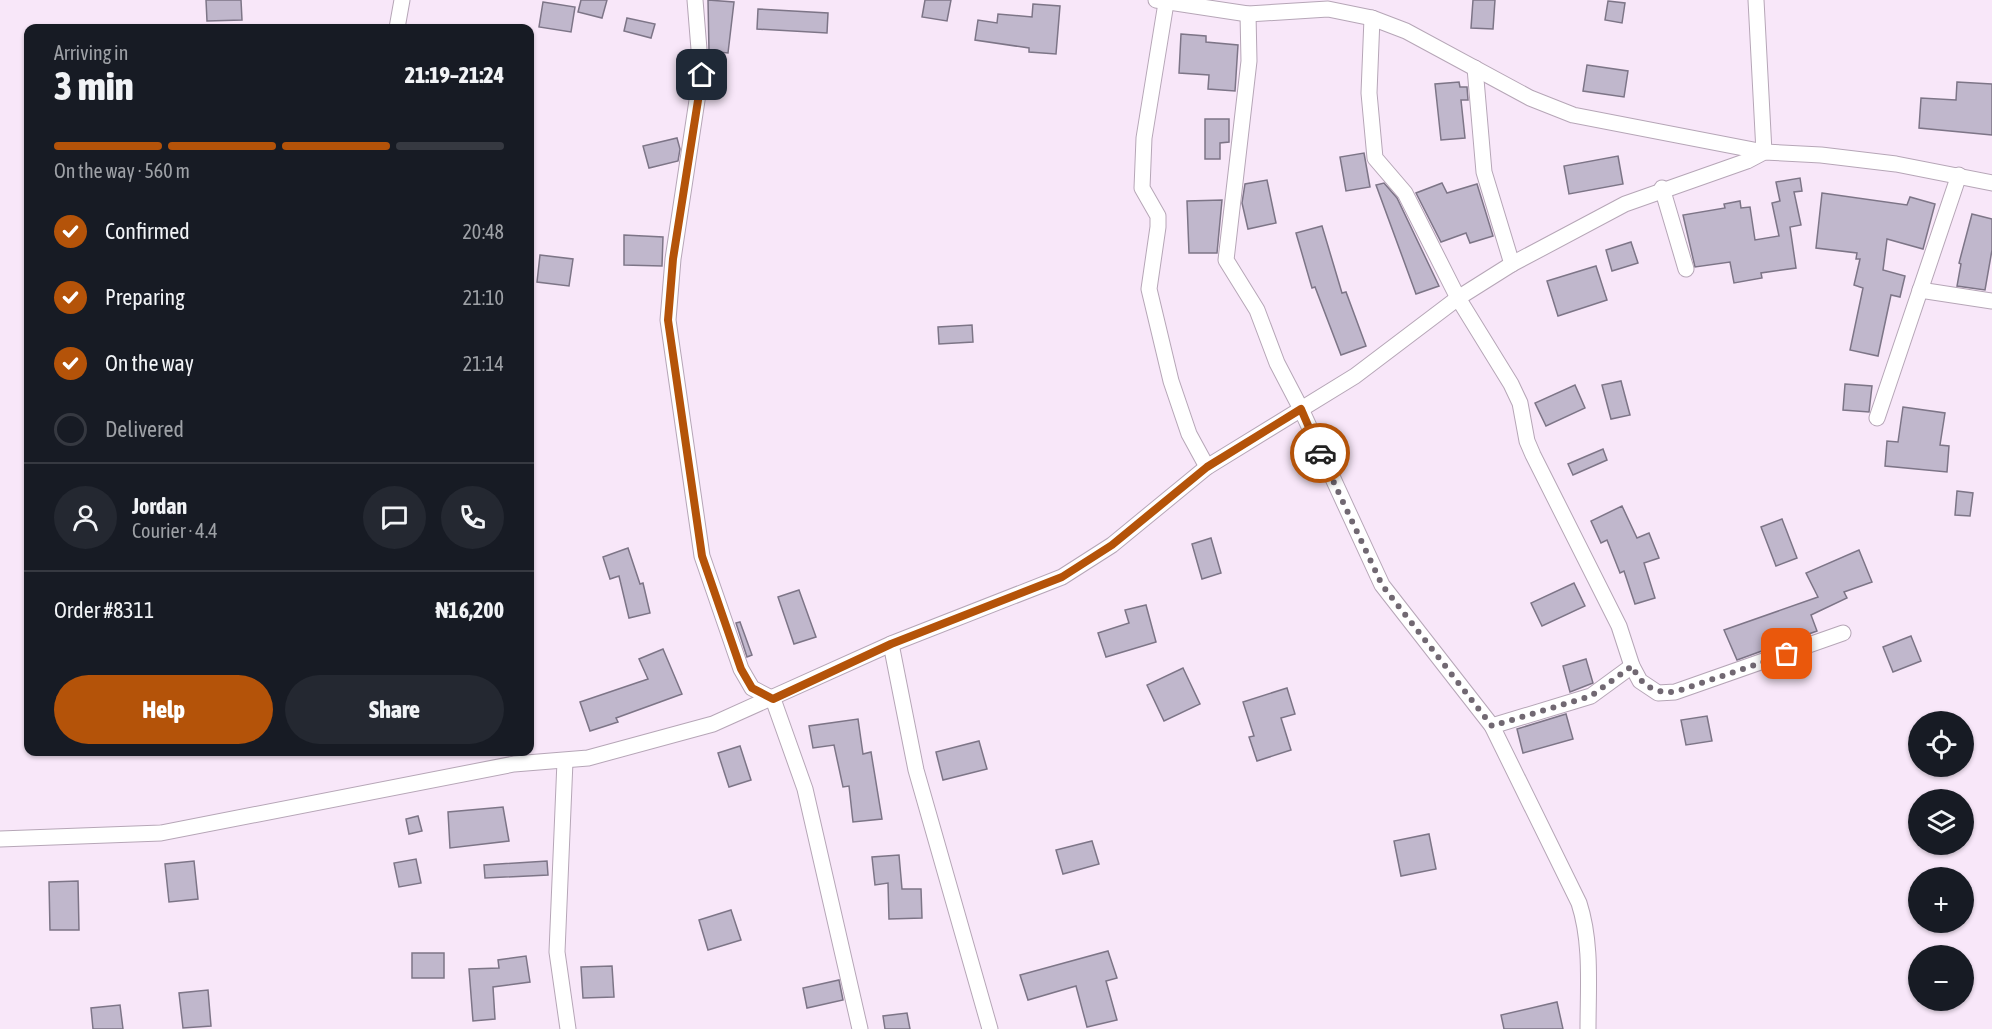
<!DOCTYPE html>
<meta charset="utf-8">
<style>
body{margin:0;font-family:"Asap Condensed",sans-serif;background:#242831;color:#f1f3f6;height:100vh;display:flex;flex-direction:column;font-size:22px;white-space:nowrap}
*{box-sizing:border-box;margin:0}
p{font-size:20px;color:#9ea1a6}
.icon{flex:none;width:33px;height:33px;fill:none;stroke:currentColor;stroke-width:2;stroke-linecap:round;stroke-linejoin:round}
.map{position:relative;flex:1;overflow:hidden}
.details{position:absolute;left:24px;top:24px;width:510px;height:732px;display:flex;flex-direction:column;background:#171b24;border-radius:12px;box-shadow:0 2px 4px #0004}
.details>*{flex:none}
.buttons{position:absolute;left:1908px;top:711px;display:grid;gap:12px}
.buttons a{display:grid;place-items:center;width:66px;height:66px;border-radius:50%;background:#171b24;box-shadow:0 2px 4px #0004;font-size:30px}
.pin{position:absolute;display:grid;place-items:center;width:51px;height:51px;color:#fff;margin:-26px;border-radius:12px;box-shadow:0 3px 9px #0006}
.courier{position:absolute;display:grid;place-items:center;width:60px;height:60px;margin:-30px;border:4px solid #b45309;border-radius:50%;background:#fff;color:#222;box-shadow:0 2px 8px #0007}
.headline em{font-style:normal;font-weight:800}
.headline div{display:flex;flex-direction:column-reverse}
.headline{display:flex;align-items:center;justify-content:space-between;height:102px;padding:0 30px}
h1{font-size:39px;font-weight:800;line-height:45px}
.bar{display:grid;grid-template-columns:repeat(4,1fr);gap:9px 6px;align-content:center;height:72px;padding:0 30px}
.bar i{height:8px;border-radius:4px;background:#363941}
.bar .on{background:#b45309}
.bar p{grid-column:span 4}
.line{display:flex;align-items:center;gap:15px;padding:0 30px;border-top:2px solid #363941}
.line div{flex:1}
.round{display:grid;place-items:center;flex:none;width:63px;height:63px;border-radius:32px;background:#242831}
ol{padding:0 30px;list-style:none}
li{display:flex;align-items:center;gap:18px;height:66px}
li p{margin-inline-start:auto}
li .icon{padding:6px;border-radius:50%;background:#b45309;color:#fff;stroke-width:4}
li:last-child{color:#9ea1a6}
li i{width:33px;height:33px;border:3px solid #363941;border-radius:50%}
.button{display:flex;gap:12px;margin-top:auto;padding:12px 30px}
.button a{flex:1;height:69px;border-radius:36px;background:#b45309;color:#fff;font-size:24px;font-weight:800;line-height:69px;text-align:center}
.button a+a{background:#242831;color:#f1f3f6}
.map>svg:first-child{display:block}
.building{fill:#c0b7cc;stroke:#7d7587;stroke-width:1.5}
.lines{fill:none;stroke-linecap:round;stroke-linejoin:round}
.minor-casing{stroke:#b6a6b7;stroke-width:17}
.minor{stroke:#fff;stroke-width:15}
.done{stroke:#716872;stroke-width:6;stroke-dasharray:0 10.8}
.route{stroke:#b45309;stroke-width:8}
</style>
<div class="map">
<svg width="1992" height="1029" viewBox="0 0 1992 1029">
<rect width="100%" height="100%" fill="#f8e7f9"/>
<g class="building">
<polygon points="206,0 241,0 242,20 207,21"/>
<polygon points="581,0 607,0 602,18 578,12"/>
<polygon points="708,0 734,2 728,53 709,51"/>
<polygon points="925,0 951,0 947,21 922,17"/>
<polygon points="1473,0 1495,0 1493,29 1471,28"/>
<polygon points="1608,1 1625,3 1622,23 1605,20"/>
<polygon points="543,2 575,7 571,32 539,27"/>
<polygon points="1033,4 1060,6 1056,54 1029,52 1029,48 975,40 978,20 997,23 998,14 1032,17"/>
<polygon points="758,9 828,13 827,33 757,29"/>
<polygon points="627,18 655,24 651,38 624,31"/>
<polygon points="1181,34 1206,36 1206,42 1238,45 1235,91 1208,89 1209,75 1179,73"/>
<polygon points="1587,65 1628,71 1624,97 1583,91"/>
<polygon points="1459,82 1460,87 1467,87 1468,100 1461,100 1465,138 1441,140 1435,84"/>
<polygon points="1957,82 1992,84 1992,135 1919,128 1921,98 1956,100"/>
<polygon points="1205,119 1229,119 1229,142 1220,143 1220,159 1205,159"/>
<polygon points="677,138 680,149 678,161 649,168 643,146"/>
<polygon points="1364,153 1370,187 1346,191 1340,157"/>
<polygon points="1618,156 1623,184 1569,194 1564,166"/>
<polygon points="1800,178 1802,191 1794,192 1801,225 1790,227 1796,268 1761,273 1762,278 1734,283 1730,262 1695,267 1683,215 1725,208 1724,204 1740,201 1741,208 1750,207 1755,240 1779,236 1772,203 1780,201 1776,182"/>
<polygon points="1267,180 1276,223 1248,229 1242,203 1245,184"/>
<polygon points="1384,183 1397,198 1439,286 1416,294 1376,185"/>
<polygon points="1442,183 1447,193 1477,184 1493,236 1470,243 1466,233 1441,242 1416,193"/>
<polygon points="1822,193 1907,205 1910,197 1935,204 1923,249 1887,239 1883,270 1905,276 1900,297 1891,295 1878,356 1850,350 1863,288 1854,285 1860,259 1856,259 1857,253 1816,248"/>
<polygon points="1222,200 1217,253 1189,253 1187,201"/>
<polygon points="1972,214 1992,219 1992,250 1985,290 1957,286 1961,264 1959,263"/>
<polygon points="1322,226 1342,293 1346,292 1366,346 1341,355 1315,287 1312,288 1296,233"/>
<polygon points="624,235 663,237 662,266 624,265"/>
<polygon points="1631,242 1638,263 1612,271 1606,250"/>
<polygon points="540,255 573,259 569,286 537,282"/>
<polygon points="1596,266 1607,300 1558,316 1547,281"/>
<polygon points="972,325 973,342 939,344 938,327"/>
<polygon points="1621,381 1630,415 1611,419 1602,385"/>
<polygon points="1845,384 1872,386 1869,412 1843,410"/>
<polygon points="1575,385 1585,408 1546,426 1535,403"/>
<polygon points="1903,407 1945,413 1940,445 1949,446 1947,472 1885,466 1887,441 1898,442"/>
<polygon points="1603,449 1607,460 1573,475 1568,464"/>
<polygon points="1957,491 1973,493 1970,516 1955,515"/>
<polygon points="1622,506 1637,538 1649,533 1659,558 1644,563 1655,598 1635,604 1624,571 1620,573 1607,540 1601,543 1591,521"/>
<polygon points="1782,519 1797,558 1776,566 1761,527"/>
<polygon points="1211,538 1221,573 1202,579 1192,544"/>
<polygon points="628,548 640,584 643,583 650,613 629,618 619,576 610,579 603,557"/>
<polygon points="1859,550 1872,582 1844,592 1847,598 1811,615 1817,631 1737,660 1724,630 1818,597 1806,573"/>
<polygon points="1574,583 1585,606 1542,626 1531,603"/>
<polygon points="799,590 816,637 794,644 778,597"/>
<polygon points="1146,605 1156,642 1106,657 1098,633 1129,623 1125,610"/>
<polygon points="740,622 752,655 747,657 736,623"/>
<polygon points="1911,636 1921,661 1893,672 1883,647"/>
<polygon points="663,649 682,694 616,718 618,722 590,731 580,702 648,679 639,659"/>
<polygon points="1586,659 1593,683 1570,692 1563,666"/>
<polygon points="1183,668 1200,704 1164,721 1147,685"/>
<polygon points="1287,688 1295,714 1281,718 1291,750 1257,761 1249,737 1254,736 1243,702"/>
<polygon points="1566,714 1573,739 1523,753 1517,729"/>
<polygon points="1707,716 1712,741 1686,745 1681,720"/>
<polygon points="858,719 863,754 871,752 882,819 853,822 849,786 843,787 834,745 813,748 809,726"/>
<polygon points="979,741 987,769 943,780 936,752"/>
<polygon points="740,746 751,780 729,787 718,753"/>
<polygon points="503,807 509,841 450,848 448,812"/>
<polygon points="418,816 422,831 409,834 406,819"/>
<polygon points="1429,834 1436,869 1401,876 1394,841"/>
<polygon points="1092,841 1099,864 1063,874 1056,850"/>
<polygon points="899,855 902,889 921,889 922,918 889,919 888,883 875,885 872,857"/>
<polygon points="416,859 421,883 399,887 394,863"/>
<polygon points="194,861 198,899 169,902 165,864"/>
<polygon points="547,861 548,875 485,878 484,865"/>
<polygon points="78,881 79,930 50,930 49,882"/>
<polygon points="731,910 741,940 708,950 699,920"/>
<polygon points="1108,951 1117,978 1106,981 1117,1020 1087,1027 1076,986 1028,1000 1020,975"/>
<rect x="412" y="953" width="32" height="25"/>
<polygon points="526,956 530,982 493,987 495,1019 473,1021 469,969 499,968 498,960"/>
<polygon points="612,966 614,997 583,998 581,967"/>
<polygon points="839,980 843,1000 807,1008 803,988"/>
<polygon points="208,990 211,1026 183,1028 179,993"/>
<polygon points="1557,1002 1563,1029 1504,1029 1501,1015"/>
<polygon points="120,1005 123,1029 93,1029 91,1008"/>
<polygon points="907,1013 910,1029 885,1029 883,1016"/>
</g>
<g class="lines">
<defs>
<g id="minor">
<polyline points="695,0 701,74 673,259 668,320 702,556 741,669 752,688 773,699 805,789 860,1029"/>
<polyline points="1156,0 1248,14 1328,9 1372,18 1406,31 1530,98 1573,115 1764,152 1756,0"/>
<polyline points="1166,3 1144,138 1142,188 1158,216 1158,227 1149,289 1171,381 1189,434 1207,467"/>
<path d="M1248,14L1249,61L1226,260L1257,310L1277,363L1301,409L1382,585L1492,726L1579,903C1592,943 1588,987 1588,1029"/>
<polyline points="1372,18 1369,93 1375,158 1405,193 1458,298 1511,384 1520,403 1527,441 1533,455 1619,626 1632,666 1640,681 1658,693 1675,692 1843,633"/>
<polyline points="397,28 402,0"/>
<polyline points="1475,68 1484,172 1512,264"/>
<polyline points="1662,188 1686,269"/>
<polyline points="1920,290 1992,301"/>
<polyline points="1877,418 1959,175"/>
<polyline points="891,644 916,770 990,1029"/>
<polyline points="1492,726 1591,696 1632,666"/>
<polyline points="565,761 557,952 568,1029"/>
<polyline points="0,839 161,833 514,764 588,758 713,724 891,644 1062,577 1112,545 1207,467 1355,376 1458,298 1512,264 1625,204 1747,161 1764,152 1821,155 1896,164 1992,183"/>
</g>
</defs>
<use href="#minor" class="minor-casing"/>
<use href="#minor" class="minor"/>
</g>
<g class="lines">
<path class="done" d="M1320,453L1382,585L1492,726L1591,696L1632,666C1642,686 1653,693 1675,692L1787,654"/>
<polyline class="route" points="702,75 673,259 668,320 702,556 741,669 752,688 773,699 891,644 1062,577 1112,545 1207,467 1301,409 1320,453"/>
</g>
</svg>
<div class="buttons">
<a><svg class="icon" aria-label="locate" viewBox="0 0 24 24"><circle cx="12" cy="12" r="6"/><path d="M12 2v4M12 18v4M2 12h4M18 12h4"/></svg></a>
<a><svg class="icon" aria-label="layers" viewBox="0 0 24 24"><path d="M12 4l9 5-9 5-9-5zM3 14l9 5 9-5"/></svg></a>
<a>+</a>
<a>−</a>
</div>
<div class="pin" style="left:1787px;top:654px;background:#ea580c"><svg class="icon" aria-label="bag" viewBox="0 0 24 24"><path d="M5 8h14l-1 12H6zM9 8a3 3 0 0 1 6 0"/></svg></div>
<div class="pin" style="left:702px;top:75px;background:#1f2937"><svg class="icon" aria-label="home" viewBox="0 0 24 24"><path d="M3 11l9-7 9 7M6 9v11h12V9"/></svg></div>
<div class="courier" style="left:1320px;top:453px"><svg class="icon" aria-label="car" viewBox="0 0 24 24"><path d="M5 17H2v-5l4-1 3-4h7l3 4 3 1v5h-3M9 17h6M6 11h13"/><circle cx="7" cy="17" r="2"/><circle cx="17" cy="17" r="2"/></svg></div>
<section class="details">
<div class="headline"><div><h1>3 min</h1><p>Arriving in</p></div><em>21:19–21:24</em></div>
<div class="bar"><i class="on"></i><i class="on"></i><i class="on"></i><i></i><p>On the way · 560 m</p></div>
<ol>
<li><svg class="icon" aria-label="check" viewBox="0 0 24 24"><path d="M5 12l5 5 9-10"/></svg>Confirmed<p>20:48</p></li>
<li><svg class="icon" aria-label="check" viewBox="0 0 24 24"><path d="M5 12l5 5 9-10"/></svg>Preparing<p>21:10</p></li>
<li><svg class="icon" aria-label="check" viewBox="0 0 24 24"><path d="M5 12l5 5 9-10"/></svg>On the way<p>21:14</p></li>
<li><i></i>Delivered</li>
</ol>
<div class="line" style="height:108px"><a class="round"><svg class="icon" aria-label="person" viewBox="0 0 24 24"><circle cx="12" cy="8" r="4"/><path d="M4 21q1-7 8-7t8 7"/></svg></a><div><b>Jordan</b><p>Courier · 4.4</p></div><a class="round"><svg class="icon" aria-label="chat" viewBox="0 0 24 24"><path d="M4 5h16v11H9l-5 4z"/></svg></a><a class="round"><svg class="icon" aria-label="phone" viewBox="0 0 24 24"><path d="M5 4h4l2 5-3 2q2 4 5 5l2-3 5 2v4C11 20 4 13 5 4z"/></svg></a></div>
<div class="line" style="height:78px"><div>Order #8311</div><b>₦16,200</b></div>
<div class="button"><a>Help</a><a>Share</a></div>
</section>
</div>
